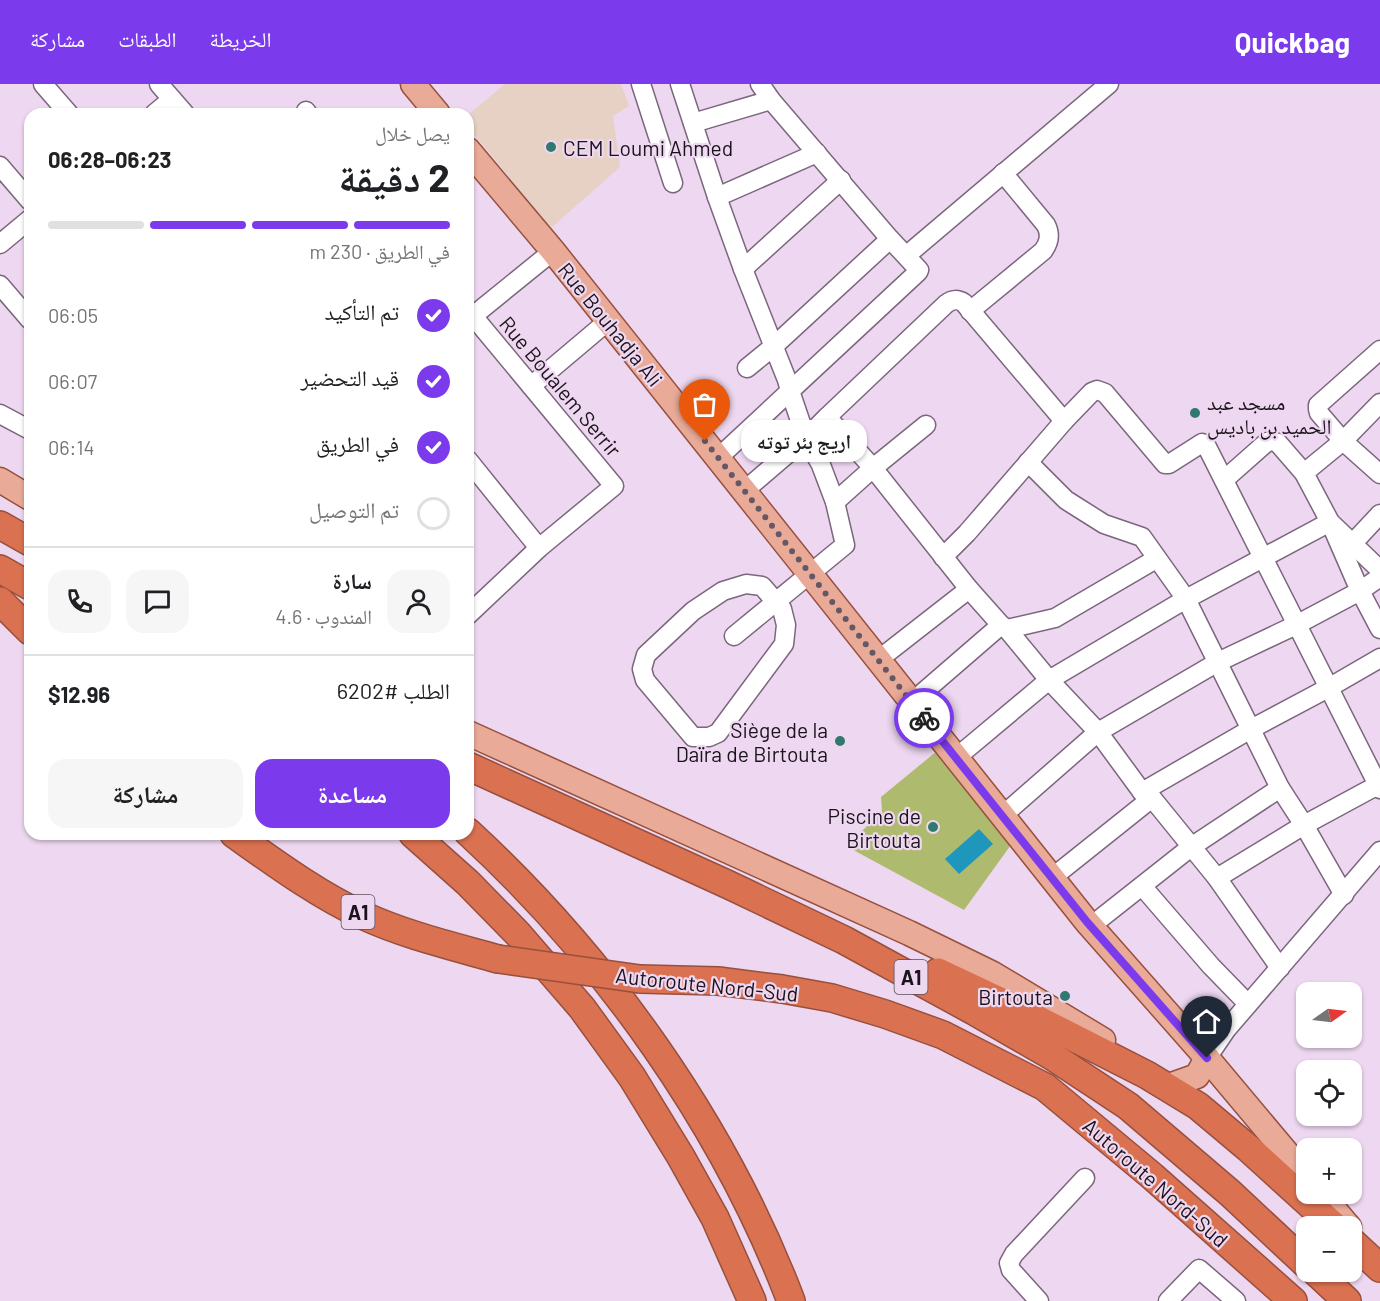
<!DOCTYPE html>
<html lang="ar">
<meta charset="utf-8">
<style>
body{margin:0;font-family:Barlow,"Noto Naskh Arabic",sans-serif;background:#f6f6f6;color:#202124;direction:rtl;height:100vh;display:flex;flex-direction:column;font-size:22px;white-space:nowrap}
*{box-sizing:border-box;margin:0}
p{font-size:20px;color:#757577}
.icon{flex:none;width:33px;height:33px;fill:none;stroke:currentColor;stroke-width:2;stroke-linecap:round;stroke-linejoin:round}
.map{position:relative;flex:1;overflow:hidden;direction:ltr}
.sheet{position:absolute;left:24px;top:24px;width:450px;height:732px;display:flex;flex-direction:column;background:#fff;border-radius:18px;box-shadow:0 2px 4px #0004;direction:rtl}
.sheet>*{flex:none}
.needle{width:39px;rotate:76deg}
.buttons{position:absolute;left:1296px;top:898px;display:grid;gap:12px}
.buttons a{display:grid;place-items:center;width:66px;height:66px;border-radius:12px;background:#fff;box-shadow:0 2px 4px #0004;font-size:30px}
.pin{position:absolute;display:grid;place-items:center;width:51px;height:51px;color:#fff;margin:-62px -26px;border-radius:50% 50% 50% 0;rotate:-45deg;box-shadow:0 0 6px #0007}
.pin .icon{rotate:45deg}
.courier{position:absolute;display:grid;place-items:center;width:60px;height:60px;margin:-30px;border:4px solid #7c3aed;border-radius:50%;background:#fff;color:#222;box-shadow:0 2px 8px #0007}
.bubble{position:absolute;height:42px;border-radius:18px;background:#fff;box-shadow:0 2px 4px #0004;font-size:20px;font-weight:700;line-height:42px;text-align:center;direction:rtl}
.overview em{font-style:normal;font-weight:700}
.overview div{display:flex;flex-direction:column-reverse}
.overview{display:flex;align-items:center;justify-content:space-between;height:102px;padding:0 24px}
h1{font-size:39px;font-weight:700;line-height:45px}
.bar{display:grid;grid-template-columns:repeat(4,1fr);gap:9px 6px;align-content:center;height:72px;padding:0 24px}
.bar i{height:8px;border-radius:4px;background:#e0e0e0}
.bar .active{background:#7c3aed}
.bar p{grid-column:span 4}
.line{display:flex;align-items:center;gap:15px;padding:0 24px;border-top:2px solid #e0e0e0}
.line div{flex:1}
.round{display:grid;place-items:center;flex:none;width:63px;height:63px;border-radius:18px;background:#f6f6f6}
ol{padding:0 24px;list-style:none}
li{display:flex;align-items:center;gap:18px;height:66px}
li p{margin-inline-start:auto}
li .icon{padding:6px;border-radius:50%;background:#7c3aed;color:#fff;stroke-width:4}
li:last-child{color:#757577}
li i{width:33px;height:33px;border:3px solid #e0e0e0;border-radius:50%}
.cta{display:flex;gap:12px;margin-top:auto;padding:12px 24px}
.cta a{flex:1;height:69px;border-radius:18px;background:#7c3aed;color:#fff;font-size:24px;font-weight:700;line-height:69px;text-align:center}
.cta a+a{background:#f6f6f6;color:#202124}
header{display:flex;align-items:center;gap:36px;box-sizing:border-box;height:84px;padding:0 30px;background:#7c3aed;color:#fff}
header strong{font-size:28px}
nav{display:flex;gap:33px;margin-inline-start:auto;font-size:21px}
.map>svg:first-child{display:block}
.education{fill:#e6d1c4}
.green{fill:#aeba6d}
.water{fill:#1f97bd}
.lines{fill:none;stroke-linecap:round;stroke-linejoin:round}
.minor-casing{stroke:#7b667d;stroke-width:21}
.major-casing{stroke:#97503e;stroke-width:27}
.highway-casing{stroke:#97503e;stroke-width:30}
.minor{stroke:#fff;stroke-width:18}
.major{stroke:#e9aa97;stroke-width:24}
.highway{stroke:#da7151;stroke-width:27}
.highway-bridge-casing{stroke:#97503e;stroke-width:30;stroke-linecap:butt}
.highway-bridge{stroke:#da7151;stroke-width:27}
.done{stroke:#655866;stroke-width:6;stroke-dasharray:0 10.8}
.route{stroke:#7c3aed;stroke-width:8}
.poi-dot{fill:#31786f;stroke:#eed7f0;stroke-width:2}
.labels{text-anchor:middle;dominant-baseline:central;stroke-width:4.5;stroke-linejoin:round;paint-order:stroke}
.shield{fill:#eed7f0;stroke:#5a4e5b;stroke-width:1.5}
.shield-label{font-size:20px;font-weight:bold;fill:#1b131b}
.poi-label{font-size:21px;fill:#1b131b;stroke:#eed7f0;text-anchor:end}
.street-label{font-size:21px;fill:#1b131b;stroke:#eed7f0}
</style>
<header>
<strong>Quickbag</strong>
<nav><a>الخريطة</a><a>الطبقات</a><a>مشاركة</a></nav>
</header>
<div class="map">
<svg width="1380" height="1217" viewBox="0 0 1380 1217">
<rect width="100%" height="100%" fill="#eed7f0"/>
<polygon class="education" points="505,0 621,0 629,22 613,32 620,83 551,144 468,43 468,31"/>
<polygon class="green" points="937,667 1013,758 964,826 846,762 882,728 881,713"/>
<polygon class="water" points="979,745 993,760 959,790 945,775"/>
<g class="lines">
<defs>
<g id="minor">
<polyline points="43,0 69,30"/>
<polyline points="159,0 185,30"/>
<polyline points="641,0 673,99"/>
<polyline points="680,0 717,113 743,185 787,296 790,307 806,354 821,381 835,418 845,461 734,552"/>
<polyline points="306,27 308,30"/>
<polyline points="154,30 172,15"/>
<polyline points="693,39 771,16"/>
<polyline points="0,82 30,117"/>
<polyline points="717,113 817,69"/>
<polyline points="0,160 30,135"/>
<polyline points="907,171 1109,0"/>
<polyline points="743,185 841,96"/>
<polyline points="0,201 30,236"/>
<polyline points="468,226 614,402 539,464 468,531"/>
<path d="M970,227L1043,167C1049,159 1051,151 1046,141L1003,89"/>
<polyline points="468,236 553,167"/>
<polyline points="1380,266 1318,321 1318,325 1319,329 1343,357 1380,390"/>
<polyline points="747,284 774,262 890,155"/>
<polyline points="531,302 608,237"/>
<polyline points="0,330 30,346"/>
<polyline points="827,333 873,384 969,505 1001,541 1007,545 1049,596 1098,648 1142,708 1152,714 1217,794 1280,884"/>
<polyline points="718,374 918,188 919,186 890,155 771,16 760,0"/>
<polyline points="468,376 539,464"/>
<polyline points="1028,378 1066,416 1104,440 1142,453 1186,515 1280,704 1304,741 1344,811"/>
<polyline points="1304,389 1343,357 1380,319"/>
<polyline points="1224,396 1267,358 1271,357 1278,359 1304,389 1330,438 1380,486"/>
<path d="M744,407L806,354L827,333L946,220C952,215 958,215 964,219L1064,337L1092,308L1097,306L1105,309L1165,380H1169L1202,359L1206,361L1380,705"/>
<polyline points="835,418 873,384 926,341"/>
<polyline points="1352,460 1380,430"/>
<polyline points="943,473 967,449 1064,337"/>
<polygon points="746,500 762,502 782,525 786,541 784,560 718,649 709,653 693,653 645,596 642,585 646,571 693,527 723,507"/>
<polyline points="1007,545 1055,534 1156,475"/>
<polyline points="878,576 969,505"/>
<polyline points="912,618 1001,541"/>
<polyline points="957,673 1049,596 1186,515 1330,438 1360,507 1380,545"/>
<polyline points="1142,708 1251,645 1330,603 1380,574"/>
<polyline points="1002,732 1098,648 1218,578 1296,541 1360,507 1380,493"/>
<polyline points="1053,793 1152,714"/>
<polyline points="1217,794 1304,741 1378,701"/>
<polyline points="1142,802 1211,882 1248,920"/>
<polyline points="1091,842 1191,763 1280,704"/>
<polyline points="1207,974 1226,946 1380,767"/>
<polyline points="1039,1217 1011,1186 1009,1179 1014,1170 1085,1094"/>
<polyline points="1168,1217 1199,1185 1236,1217"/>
</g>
<g id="major">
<polyline points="413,0 438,30"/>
<polyline points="468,66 553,167 1087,838 1207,974 1306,1092"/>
<polyline points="0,396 30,414"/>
<polyline points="468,649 909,849 993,890 1103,956"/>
<polyline points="1166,1003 1197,992 1207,974"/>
<polyline points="1321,1110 1349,1143"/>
</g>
<g id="highway">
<polyline points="0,441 30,458"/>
<polyline points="0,485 30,502"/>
<polyline points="0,517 30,547"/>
<polyline points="468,682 729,801 844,856 974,927 1052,972 1128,1022 1230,1109 1306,1180"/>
<path d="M468,748C606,875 724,1041 791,1217"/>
<path d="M234,750C275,779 317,810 362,831C405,851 452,862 498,875"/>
<polyline points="413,750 468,799 518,850 582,924 632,993 681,1073 715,1134 752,1217"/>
<polyline points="938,888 1027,930 1147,991 1198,1022 1248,1064 1335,1143"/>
<polyline points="640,895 718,897 782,905 832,914 885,930 943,951 1045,1003 1152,1092 1293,1217"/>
<polyline points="1352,1158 1380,1184"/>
<polyline points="1316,1188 1347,1217"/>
</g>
</defs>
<use href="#minor" class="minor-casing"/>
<use href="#major" class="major-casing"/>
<use href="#highway" class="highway-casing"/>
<use href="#minor" class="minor"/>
<use href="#major" class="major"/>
<use href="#highway" class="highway"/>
<defs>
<polyline id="highway-bridge" points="498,875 640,895"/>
</defs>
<use href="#highway-bridge" class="highway-bridge-casing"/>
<use href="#highway-bridge" class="highway-bridge"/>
</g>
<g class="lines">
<polyline class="done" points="705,357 924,634"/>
<polyline class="route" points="924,634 1087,838 1207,974"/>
</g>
<g class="poi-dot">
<circle cx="551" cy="63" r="6"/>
<circle cx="1195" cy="329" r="6"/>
<circle cx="840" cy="657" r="6"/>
<circle cx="933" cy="743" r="6"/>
<circle cx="1065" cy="912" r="6"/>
</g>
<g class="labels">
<g class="shield">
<rect x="341.5" y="811" width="33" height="34" rx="4.5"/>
<rect x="894.5" y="876" width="33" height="34" rx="4.5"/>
</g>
<g class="shield-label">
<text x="358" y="828">A1</text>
<text x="911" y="893">A1</text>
</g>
<g class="poi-label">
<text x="563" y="63" text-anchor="start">CEM Loumi Ahmed</text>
<text x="1207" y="317" text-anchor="start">مسجد عبد<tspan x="1207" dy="24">الحميد بن باديس</tspan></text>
<text x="828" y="645">Siège de la<tspan x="828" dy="24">Daïra de Birtouta</tspan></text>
<text x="921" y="731">Piscine de<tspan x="921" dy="24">Birtouta</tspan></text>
<text x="1053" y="912">Birtouta</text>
</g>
<g class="street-label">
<text transform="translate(611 240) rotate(51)">Rue Bouhadja Ali</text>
<text transform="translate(561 302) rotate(50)">Rue Boualem Serrir</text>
<text transform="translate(707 900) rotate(6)">Autoroute Nord-Sud</text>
<text transform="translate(1156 1098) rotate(41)">Autoroute Nord-Sud</text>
</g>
</g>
</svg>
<div class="buttons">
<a><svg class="needle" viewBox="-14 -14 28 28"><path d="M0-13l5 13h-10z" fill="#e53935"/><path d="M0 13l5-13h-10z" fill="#757577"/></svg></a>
<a><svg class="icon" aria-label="locate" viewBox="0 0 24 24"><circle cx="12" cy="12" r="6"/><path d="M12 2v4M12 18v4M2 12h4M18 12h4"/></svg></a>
<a>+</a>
<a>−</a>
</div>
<div class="pin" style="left:705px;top:357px;background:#ea580c"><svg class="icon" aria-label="bag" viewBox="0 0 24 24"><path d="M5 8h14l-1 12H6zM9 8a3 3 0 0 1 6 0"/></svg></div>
<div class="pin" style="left:1207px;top:974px;background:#1f2937"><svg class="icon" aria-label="home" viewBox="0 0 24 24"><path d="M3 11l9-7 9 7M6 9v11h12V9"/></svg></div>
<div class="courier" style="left:924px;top:634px"><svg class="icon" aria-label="bike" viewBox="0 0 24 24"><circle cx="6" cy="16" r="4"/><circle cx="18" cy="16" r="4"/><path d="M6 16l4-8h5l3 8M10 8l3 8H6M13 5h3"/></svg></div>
<div class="bubble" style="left:741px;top:336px;width:126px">اريج بئر توته</div>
<section class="sheet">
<div class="overview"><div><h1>2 دقيقة</h1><p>يصل خلال</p></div><em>06:23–06:28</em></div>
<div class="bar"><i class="active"></i><i class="active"></i><i class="active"></i><i></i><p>في الطريق · 230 m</p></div>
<ol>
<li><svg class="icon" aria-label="check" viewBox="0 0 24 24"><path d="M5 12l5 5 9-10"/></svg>تم التأكيد<p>06:05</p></li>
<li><svg class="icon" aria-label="check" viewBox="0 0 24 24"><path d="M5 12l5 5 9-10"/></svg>قيد التحضير<p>06:07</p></li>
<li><svg class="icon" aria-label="check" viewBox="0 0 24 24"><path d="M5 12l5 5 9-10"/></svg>في الطريق<p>06:14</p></li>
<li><i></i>تم التوصيل</li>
</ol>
<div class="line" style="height:108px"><a class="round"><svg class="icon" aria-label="person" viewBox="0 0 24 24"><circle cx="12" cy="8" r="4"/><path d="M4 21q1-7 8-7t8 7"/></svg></a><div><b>سارة</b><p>المندوب · 4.6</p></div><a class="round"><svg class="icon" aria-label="chat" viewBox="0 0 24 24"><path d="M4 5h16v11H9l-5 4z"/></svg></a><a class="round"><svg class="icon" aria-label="phone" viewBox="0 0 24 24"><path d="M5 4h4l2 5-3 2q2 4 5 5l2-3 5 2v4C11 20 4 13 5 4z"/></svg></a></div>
<div class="line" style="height:78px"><div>الطلب #6202</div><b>$12.96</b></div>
<div class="cta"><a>مساعدة</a><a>مشاركة</a></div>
</section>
</div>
